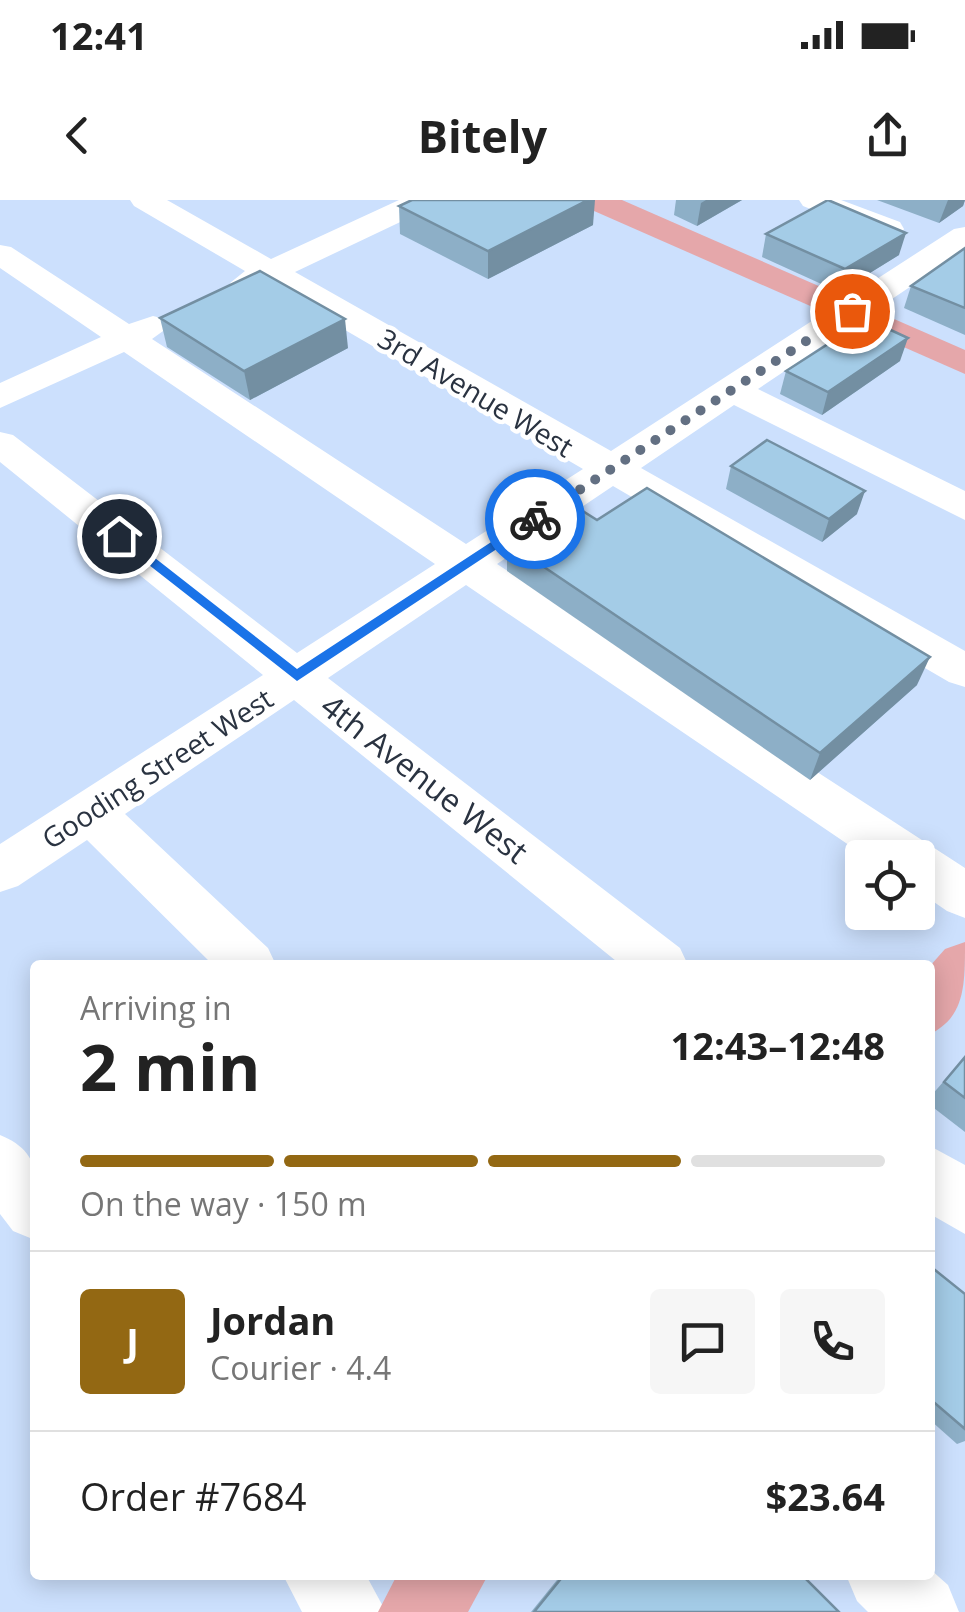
<!DOCTYPE html>
<meta charset="utf-8">
<style>
body{margin:0;font-family:"Open Sans",sans-serif;background:#f6f6f6;color:#222;height:100vh;display:flex;flex-direction:column;font-size:38px;white-space:nowrap}
*{box-sizing:border-box;margin:0}
p{font-size:32px;color:#767676}
.icon{flex:none;width:55px;height:55px;fill:none;stroke:currentColor;stroke-width:2;stroke-linecap:round;stroke-linejoin:round}
.map{position:relative;flex:1;overflow:hidden}
.details{position:absolute;left:30px;top:760px;width:905px;height:620px;display:flex;flex-direction:column;background:#fff;border-radius:10px;box-shadow:0 5px 25px #0003}
.details>*{flex:none}
.buttons{position:absolute;left:845px;top:640px;display:grid;gap:20px}
.buttons a{display:grid;place-items:center;width:90px;height:90px;border-radius:10px;background:#fff;box-shadow:0 5px 25px #0003;font-size:50px}
.pin{position:absolute;display:grid;place-items:center;width:85px;height:85px;color:#fff;margin:-42px;border:5px solid #fff;border-radius:50%;box-shadow:0 2px 10px #0007}
.courier{position:absolute;display:grid;place-items:center;width:100px;height:100px;margin:-50px;border:8px solid #1a73e8;border-radius:50%;background:#fff;color:#222;box-shadow:0 2px 12px #0007}
.overview em{font-style:normal;font-weight:700}
.overview div{display:flex;flex-direction:column-reverse}
.overview{display:flex;align-items:center;justify-content:space-between;height:170px;padding:0 50px}
h1{font-size:65px;font-weight:700;line-height:75px}
.bar{display:grid;grid-template-columns:repeat(4,1fr);gap:15px 10px;align-content:center;height:120px;padding:0 50px}
.bar i{height:12px;border-radius:8px;background:#e0e0e0}
.bar .selected{background:#936813}
.bar p{grid-column:span 4}
.line{display:flex;align-items:center;gap:25px;padding:0 50px;border-top:2px solid #e0e0e0}
.line div{flex:1}
.round{display:grid;place-items:center;flex:none;width:105px;height:105px;border-radius:10px;background:#f6f6f6}
.status{display:flex;justify-content:space-between;align-items:center;height:70px;padding:0 50px;background:#fff;direction:ltr}
.status svg{height:28px;fill:currentColor}
header{display:flex;justify-content:space-between;align-items:center;height:130px;padding:0 50px;background:#fff;font-size:45px;font-weight:700}
.map>svg:first-child{display:block}
.lines{fill:none;stroke-linecap:round;stroke-linejoin:round}
.minor{fill:#fff;fill-rule:evenodd}
.major{fill:#e5a7aa;fill-rule:evenodd}
.wall{fill:#8dafc7}
.shaded-wall{fill:#738fa2}
.building{fill:#a4cce7;stroke:#738fa2;stroke-width:2.5}
.route{fill:#1a73e8}
.done{stroke:#637083;stroke-width:10;stroke-dasharray:0 18}
.labels{text-anchor:middle;dominant-baseline:central;stroke-width:9;stroke-linejoin:round;paint-order:stroke}
.far-street-label{font-size:28px;fill:#2a3341;stroke:#fff}
.street-label{font-size:32px;fill:#2a3341;stroke:#fff}
</style>
<div class="status"><b>12:41</b><svg viewBox="0 0 49 12"><path d="M0 12V9h3v3zM5 12V6h3v6zM10 12V3h3v9zM15 12V0h3v12zM26 1h20v11H26zM47 4h2v5h-2z"/></svg></div>
<header><svg class="icon" aria-label="back" viewBox="0 0 24 24"><path d="M15 5l-7 7 7 7"/></svg>Bitely<svg class="icon" aria-label="share" viewBox="0 0 24 24"><path d="M12 15V3M7 8l5-5 5 5M5 13v7h14v-7"/></svg></header>
<div class="map">
<svg width="965" height="1412" viewBox="0 0 965 1412">
<rect width="100%" height="100%" fill="#cce0fd"/>
<g class="lines">
<g class="minor">
<polygon points="130,0 167,0 271,59 399,0 438,0 434,6 295,72 611,251 954,29 965,27 965,50 758,189 965,291 965,320 734,205 641,268 965,451 965,487 949,482 613,286 497,364 965,668 965,718 947,711 918,691 918,658 868,658 466,385 328,478 680,748 688,765 621,765 294,500 125,614 268,748 276,765 213,765 87,640 18,686 0,692 0,644 263,475 0,262 0,232 13,235 297,453 435,364 124,152 0,208 0,183 101,137 0,68 0,45 11,47 129,124 153,116 165,119 170,126 152,139 466,344 583,269 268,85 246,93 234,90 230,83 245,71 134,6"/>
<polygon points="799,0 841,0 900,22 904,29 900,36 878,36 803,6"/>
<path d="M0,935C50,955 35,993 35,1040L13,1031L0,1014Z"/>
<polygon points="930,946 965,965 965,1034 930,1014"/>
<polygon points="930,1369 948,1385 959,1412 868,1412 857,1401 846,1375 930,1375"/>
<polygon points="283,1375 366,1375 386,1412 302,1412"/>
</g>
<g class="major">
<polygon points="580,0 622,0 965,150 965,174 585,7"/>
<path d="M965,742C965,785 965,817 930,834V766L945,749Z"/>
<polygon points="397,1375 488,1375 468,1412 378,1412"/>
</g>
</g>
<g class="wall">
<polygon points="676,0 742,0 697,26 674,15"/>
<polygon points="877,0 965,0 963,6 939,23"/>
<polygon points="399,6 593,25 488,79 400,34"/>
<polygon points="766,34 899,55 839,92 762,57"/>
<polygon points="965,48 965,135 904,108 911,86"/>
<polygon points="160,118 348,148 250,200 167,147"/>
<polygon points="900,161 822,215 780,194 786,171"/>
<polygon points="731,266 857,314 822,342 726,289"/>
<polygon points="597,320 917,485 810,580 507,371 507,342"/>
<polygon points="965,857 965,932 930,905 930,897"/>
<polygon points="930,1066 965,1094 965,1241 957,1244 930,1220"/>
<polygon points="561,1375 802,1375 839,1412 531,1412"/>
</g>
<g class="shaded-wall">
<polygon points="588,0 595,0 593,25 488,79 488,51"/>
<polygon points="706,0 742,0 697,26 701,3"/>
<polygon points="948,0 965,0 963,6 939,23"/>
<polygon points="906,33 899,55 839,92 845,69"/>
<polygon points="345,119 348,148 250,200 244,171"/>
<polygon points="908,138 900,161 822,215 828,192"/>
<polygon points="865,291 857,314 822,342 829,319"/>
<polygon points="930,457 917,485 810,580 820,553"/>
</g>
<g class="building">
<polygon points="412,0 588,0 488,51 399,6"/>
<polygon points="828,0 906,33 845,69 766,34"/>
<polygon points="965,48 965,108 911,86"/>
<polygon points="260,71 345,119 244,171 160,118"/>
<polygon points="867,119 908,138 828,192 786,171"/>
<polygon points="767,240 865,291 829,319 731,266"/>
<polygon points="647,288 930,457 820,553 507,342 570,303 597,320"/>
<polygon points="965,857 965,898 944,882"/>
<polygon points="930,1066 965,1094 965,1229 930,1199"/>
<polygon points="564,1375 802,1375 839,1412 534,1412"/>
</g>
<polygon class="route" points="531,316 542,319 297,481 112,336 123,333 297,469"/>
<g class="lines">
<polyline class="done" points="535,319 852,111"/>
</g>
<g class="labels">
<g class="far-street-label">
<text transform="translate(476 192) rotate(31)">3rd Avenue West</text>
<text transform="translate(157 568) rotate(-33)">Gooding Street West</text>
</g>
<g class="street-label">
<text transform="translate(425 578) rotate(38)">4th Avenue West</text>
</g>
</g>
</svg>
<div class="buttons">
<a><svg class="icon" aria-label="locate" viewBox="0 0 24 24"><circle cx="12" cy="12" r="6"/><path d="M12 2v4M12 18v4M2 12h4M18 12h4"/></svg></a>
</div>
<div class="pin" style="left:852px;top:111px;background:#ea580c"><svg class="icon" aria-label="bag" viewBox="0 0 24 24"><path d="M5 8h14l-1 12H6zM9 8a3 3 0 0 1 6 0"/></svg></div>
<div class="pin" style="left:119px;top:336px;background:#1f2937"><svg class="icon" aria-label="home" viewBox="0 0 24 24"><path d="M3 11l9-7 9 7M6 9v11h12V9"/></svg></div>
<div class="courier" style="left:535px;top:319px"><svg class="icon" aria-label="bike" viewBox="0 0 24 24"><circle cx="6" cy="16" r="4"/><circle cx="18" cy="16" r="4"/><path d="M6 16l4-8h5l3 8M10 8l3 8H6M13 5h3"/></svg></div>
<section class="details">
<div class="overview"><div><h1>2 min</h1><p>Arriving in</p></div><em>12:43–12:48</em></div>
<div class="bar"><i class="selected"></i><i class="selected"></i><i class="selected"></i><i></i><p>On the way · 150 m</p></div>
<div class="line" style="height:180px"><b class="round" style="background:#936813;color:#fff">J</b><div><b>Jordan</b><p>Courier · 4.4</p></div><a class="round"><svg class="icon" aria-label="chat" viewBox="0 0 24 24"><path d="M4 5h16v11H9l-5 4z"/></svg></a><a class="round"><svg class="icon" aria-label="phone" viewBox="0 0 24 24"><path d="M5 4h4l2 5-3 2q2 4 5 5l2-3 5 2v4C11 20 4 13 5 4z"/></svg></a></div>
<div class="line" style="height:130px"><div>Order #7684</div><b>$23.64</b></div>
</section>
</div>
